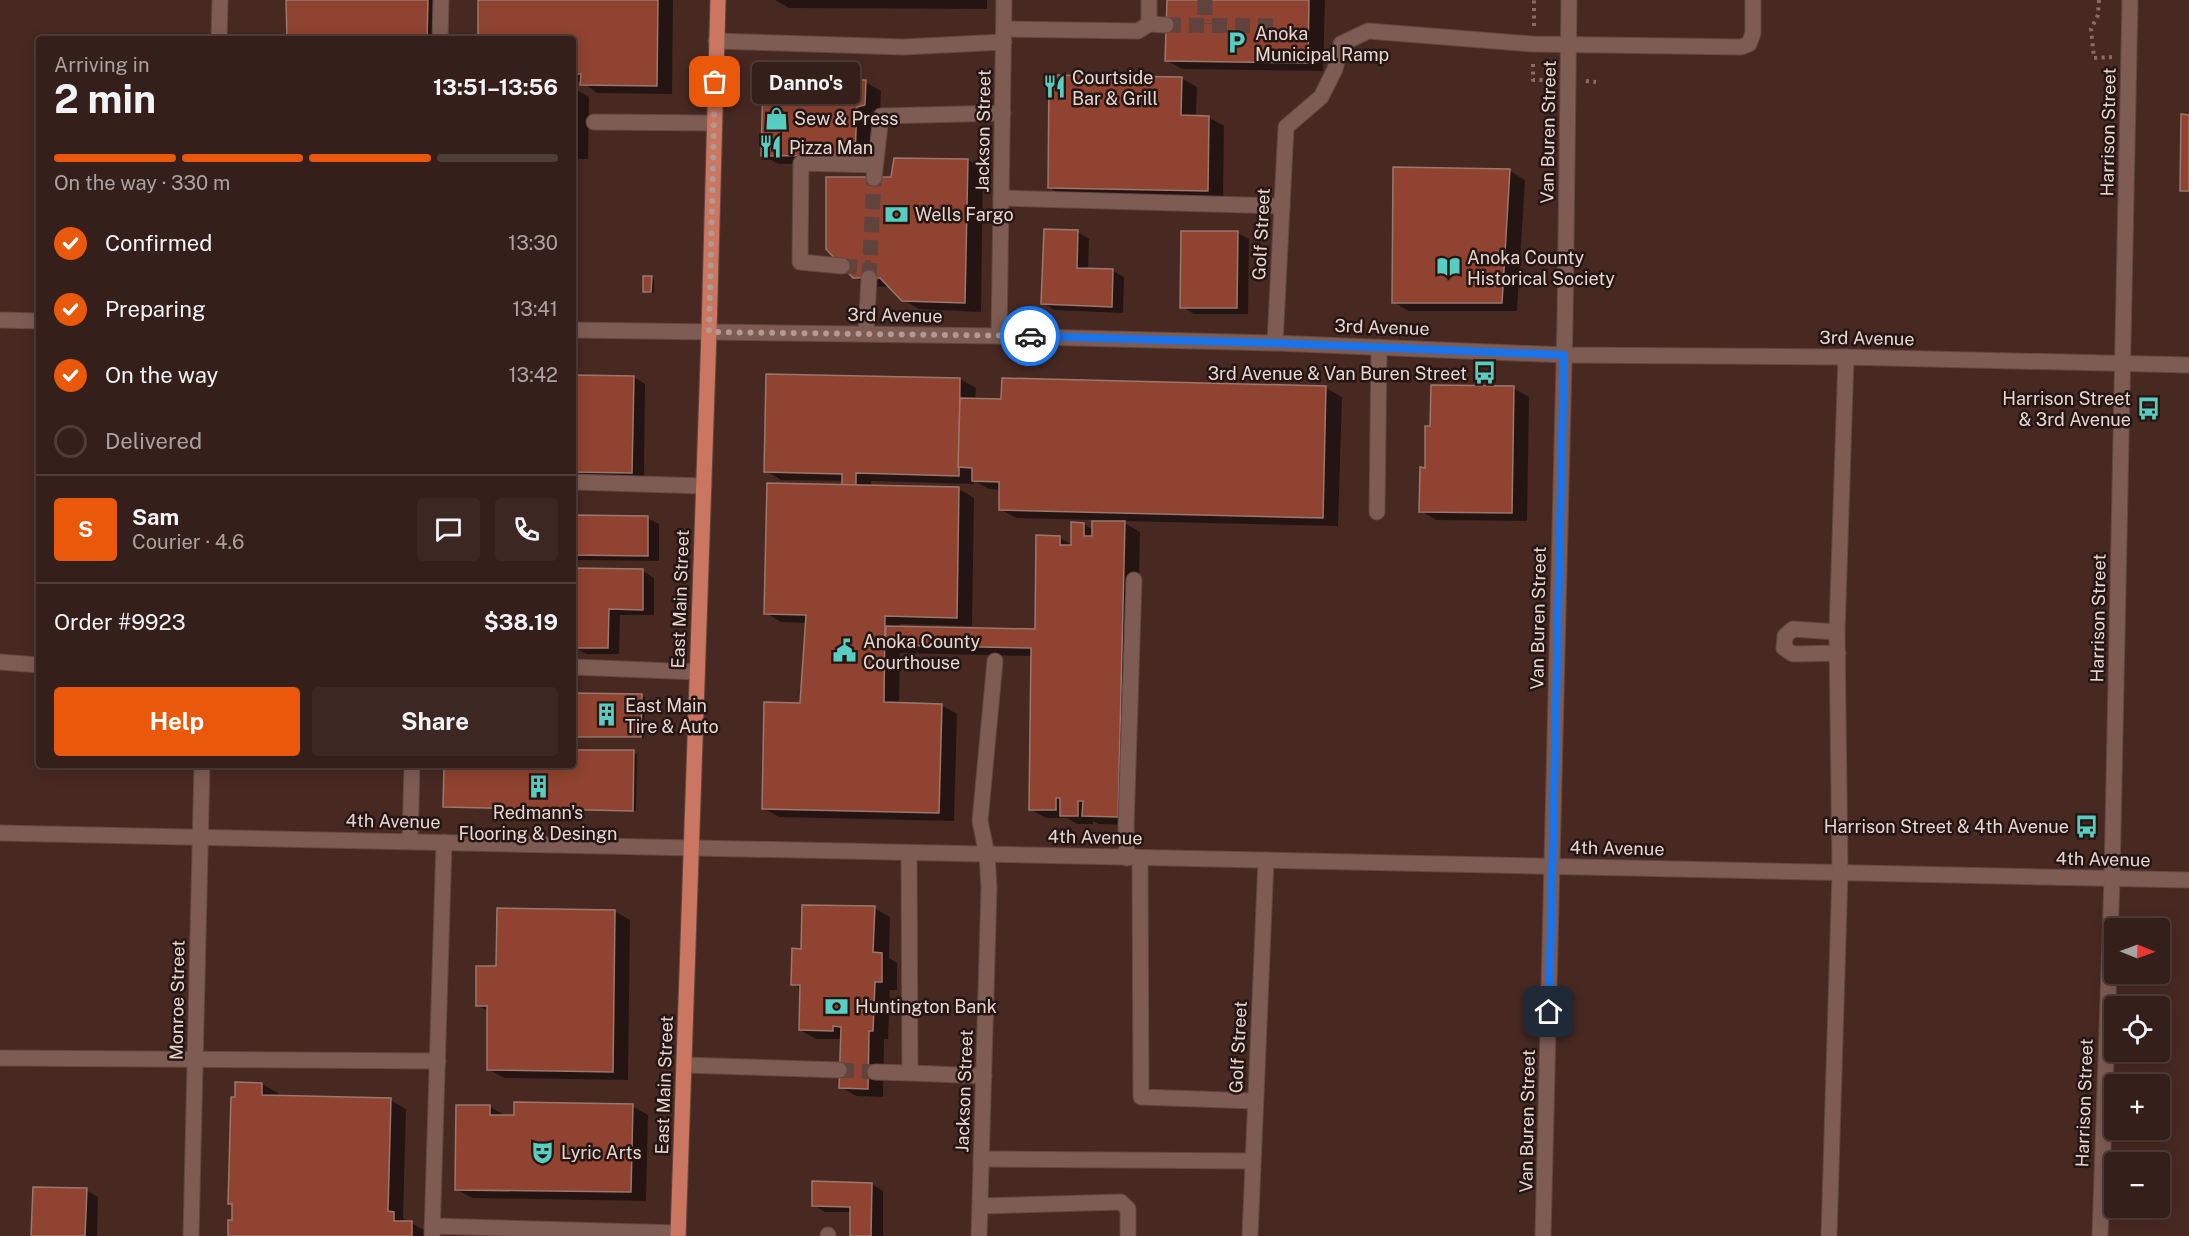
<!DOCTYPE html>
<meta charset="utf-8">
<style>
body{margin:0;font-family:"Public Sans",sans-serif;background:#3d2723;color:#f1f3f6;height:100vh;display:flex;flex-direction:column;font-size:22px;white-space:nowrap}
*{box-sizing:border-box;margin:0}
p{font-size:20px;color:#aaa2a2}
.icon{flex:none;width:33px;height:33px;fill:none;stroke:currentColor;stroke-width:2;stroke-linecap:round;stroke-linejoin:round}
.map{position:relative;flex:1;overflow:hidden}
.details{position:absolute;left:36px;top:36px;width:540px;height:732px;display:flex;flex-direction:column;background:#351f1a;border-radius:6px;box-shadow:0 3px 15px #0003,0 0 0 2px #4f3d39}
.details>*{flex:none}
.needle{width:39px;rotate:91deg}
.tools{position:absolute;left:2104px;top:918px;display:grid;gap:12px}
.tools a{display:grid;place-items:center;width:66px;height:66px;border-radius:6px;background:#351f1a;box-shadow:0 3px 15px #0003,0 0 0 2px #4f3d39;font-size:30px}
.pin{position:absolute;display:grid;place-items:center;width:51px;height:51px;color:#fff;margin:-26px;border-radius:12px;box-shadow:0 3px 9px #0006}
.courier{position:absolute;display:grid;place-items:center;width:60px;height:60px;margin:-30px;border:4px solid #1a73e8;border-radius:50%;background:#fff;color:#222;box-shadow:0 2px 8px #0007}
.bubble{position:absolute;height:42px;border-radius:6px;background:#351f1a;box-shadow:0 3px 15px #0003,0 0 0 2px #4f3d39;font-size:20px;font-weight:700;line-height:42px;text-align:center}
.head em{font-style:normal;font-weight:700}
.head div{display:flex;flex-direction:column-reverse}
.head{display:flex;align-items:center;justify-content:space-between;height:102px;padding:0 18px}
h1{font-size:39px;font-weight:700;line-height:45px}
.bar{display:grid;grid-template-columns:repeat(4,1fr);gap:9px 6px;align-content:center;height:72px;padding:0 18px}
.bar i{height:8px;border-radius:4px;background:#4f3d39}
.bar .current{background:#ea580c}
.bar p{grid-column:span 4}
.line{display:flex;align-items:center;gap:15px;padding:0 18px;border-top:2px solid #4f3d39}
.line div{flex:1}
.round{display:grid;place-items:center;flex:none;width:63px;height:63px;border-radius:6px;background:#3d2723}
ol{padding:0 18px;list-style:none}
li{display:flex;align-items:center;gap:18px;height:66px}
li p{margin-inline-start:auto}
li .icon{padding:6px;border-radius:50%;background:#ea580c;color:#fff;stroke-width:4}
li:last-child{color:#aaa2a2}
li i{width:33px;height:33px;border:3px solid #4f3d39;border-radius:50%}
.action{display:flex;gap:12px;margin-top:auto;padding:12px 18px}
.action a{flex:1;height:69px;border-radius:6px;background:#ea580c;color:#fff;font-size:24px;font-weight:700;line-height:69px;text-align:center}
.action a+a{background:#3d2723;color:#f1f3f6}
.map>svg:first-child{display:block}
.shadow{fill:#0007;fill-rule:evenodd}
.building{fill:#8f4330;stroke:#9b776e;stroke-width:1.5}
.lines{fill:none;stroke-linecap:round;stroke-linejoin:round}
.minor-tunnel{stroke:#5f433c;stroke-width:15;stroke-dasharray:15 8;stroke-linecap:butt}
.minor-casing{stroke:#614842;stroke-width:17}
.major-casing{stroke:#614842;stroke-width:17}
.path{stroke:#886e68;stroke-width:4;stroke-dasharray:3 4.5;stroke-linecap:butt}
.minor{stroke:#7e5c53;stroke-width:15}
.major{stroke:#ca7661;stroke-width:15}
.done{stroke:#b19994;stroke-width:6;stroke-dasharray:0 10.8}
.route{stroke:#1a73e8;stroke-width:8}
.labels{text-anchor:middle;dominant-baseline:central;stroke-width:5;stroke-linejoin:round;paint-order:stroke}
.poi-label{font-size:18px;fill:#ead6d1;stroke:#241613;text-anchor:start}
.street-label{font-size:18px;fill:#ead6d1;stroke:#241613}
</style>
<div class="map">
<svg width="2189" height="1236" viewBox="0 0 2189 1236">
<rect width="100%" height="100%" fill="#472922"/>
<g class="shadow">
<polygon points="287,0 443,0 442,39 288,39"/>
<polygon points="480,0 673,0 672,94 597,93 582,82 573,82 573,39 479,39"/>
<polygon points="775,0 987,0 987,9 789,8"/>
<polygon points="1168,0 1325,0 1323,71 1182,69 1166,60"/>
<polygon points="1181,78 1197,87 1196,117 1208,117 1224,126 1223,199 1065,196 1049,188"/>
<polygon points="865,82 881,91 880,114 872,116 870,163 778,164 763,155"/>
<polygon points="573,88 589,97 588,159 573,159"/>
<polygon points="968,160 983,169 981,312 919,309 903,300 890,287 870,286 854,277 893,179"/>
<polygon points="1510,171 1525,180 1517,311 1409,311 1393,302"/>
<polygon points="1078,232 1089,239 1088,270 1113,271 1124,277 1123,313 1054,310 1043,303"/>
<polygon points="1238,233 1249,239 1248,314 1194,314 1182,307"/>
<polygon points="651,277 654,279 654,293 648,293 645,291"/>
<path d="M768,375L960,379L976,388L975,400H1002L1003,380L1326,388L1342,397L1338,526L1121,521L1140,532L1134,825L1099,824L1093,821V824H1077L1067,818H1046L1030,809L1033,656L900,653L899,704L941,705L957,714L954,821L779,817L763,808L801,704L807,623L781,622L766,613L843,486V481L781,480L766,471ZM973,480L989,489L1001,490L1000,509L1016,518L1094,520L1093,530L1084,524L1072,545L1059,537L1036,631L901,628L900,624L972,626L974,498L959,489L871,487V481L974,484Z"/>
<polygon points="634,377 645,384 644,479 584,478 573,471 573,397"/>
<polygon points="1513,388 1529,397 1527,521 1436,520 1421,511 1427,469"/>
<polygon points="573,517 647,518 659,524 659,561 573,560"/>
<polygon points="573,569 643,571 654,578 654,615 620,615 619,654 586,654 575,647"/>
<polygon points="573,694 645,697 644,738 573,738"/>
<polygon points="573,751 637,754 636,811 445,806 445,765 573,765"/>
<polygon points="874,908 890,917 889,958 897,963 897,990 890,990 888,1039 884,1039 883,1097 856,1096 841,1087 842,1039 816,1039 800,1030 801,989 793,984 803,950"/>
<polygon points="614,911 630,920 628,1080 504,1078 488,1069 489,1012 477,1005 498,968"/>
<polygon points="236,1084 262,1084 278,1093 278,1097 390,1100 406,1109 403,1218 427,1232 427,1236 229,1236 233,1221 233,1206 229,1203"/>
<polygon points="457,1106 490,1107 506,1116 632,1106 648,1115 646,1201 472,1198 456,1189"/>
<polygon points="872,1184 883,1191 883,1236 851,1236 852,1212 825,1212 813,1205"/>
<polygon points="86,1190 98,1197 97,1236 33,1236"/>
</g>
<g class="building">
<polygon points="286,0 428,0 427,39 287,39"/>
<polygon points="478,0 658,0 657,86 580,85 581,74 573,74 573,39 478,39"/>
<polygon points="1167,0 1309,0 1308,63 1165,61"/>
<polygon points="1049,75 1182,77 1181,115 1209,116 1208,191 1048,188"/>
<polygon points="763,79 866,80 865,105 857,107 855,155 761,156"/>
<polygon points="2181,114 2189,115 2189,191 2180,191"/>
<polygon points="894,158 968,159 965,303 902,301 880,278 853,278 826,249 826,177 891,177"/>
<polygon points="1393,167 1510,169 1502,303 1392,303"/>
<polygon points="1044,229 1078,230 1077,268 1113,269 1112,307 1041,304"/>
<polygon points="1181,231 1238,231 1237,308 1180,308"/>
<polygon points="643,276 652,276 651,292 643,292"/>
<polygon points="766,374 960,378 959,476 856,473 856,485 842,485 842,474 764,472"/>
<polygon points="574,375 634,376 632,473 573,472"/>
<polygon points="1002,378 1326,386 1323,518 999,510 999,482 972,481 972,468 958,467 960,398 1001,399"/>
<polygon points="1431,385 1514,386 1512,513 1419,512 1420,467 1425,468 1425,426 1430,426"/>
<polygon points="767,483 959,487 957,618 885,616 884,702 942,704 939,813 762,809 764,702 800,703 806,615 764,614"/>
<polygon points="573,515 648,516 648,556 573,555"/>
<polygon points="1092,521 1125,521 1118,817 1082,816 1083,801 1078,801 1078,816 1060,816 1060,798 1056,798 1056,810 1029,810 1031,648 885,645 886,626 1035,629 1036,535 1060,536 1060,545 1071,545 1071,522 1084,523 1084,536 1092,536"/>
<polygon points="573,568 643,569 643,610 609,609 608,648 573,648"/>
<polygon points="573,693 642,694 641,737 573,737"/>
<polygon points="573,750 634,750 633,811 443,807 444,765 573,765"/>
<polygon points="802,905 875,906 873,952 882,953 882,982 875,982 873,1031 869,1031 868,1089 839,1088 841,1027 833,1026 833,1031 799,1030 800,985 791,985 792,948 801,949"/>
<polygon points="497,908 615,910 613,1072 487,1070 487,1006 476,1006 476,966 496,966"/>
<polygon points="235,1082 262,1083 262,1095 391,1098 388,1211 394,1212 394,1221 412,1221 412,1236 228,1236 228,1220 232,1220 232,1204 228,1204 231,1097 235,1097"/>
<polygon points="514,1102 633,1104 631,1192 455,1190 456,1105 490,1105 490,1115 514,1115"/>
<polygon points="812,1181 872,1183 871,1236 850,1236 850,1207 812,1206"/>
<polygon points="33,1187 87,1188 85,1236 31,1236"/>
</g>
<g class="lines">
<g class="minor-tunnel">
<polyline points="1205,0 1205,24"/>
<polyline points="1166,25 1275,26"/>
<polyline points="842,266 870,268"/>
<polyline points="869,278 874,178"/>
<polyline points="839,1070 875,1072"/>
</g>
<defs>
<g id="minor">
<polyline points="1149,24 1166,25"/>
<polyline points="1004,29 1138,31 1149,24 1149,0"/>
<polyline points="219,39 220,0"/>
<polyline points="440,39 441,0"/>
<polyline points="716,41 903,47 1004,42"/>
<polyline points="594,122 714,123"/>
<polyline points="874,178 881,116 1003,113"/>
<polyline points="1001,198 1282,206"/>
<polyline points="842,266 800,262 801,163 875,165"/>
<polyline points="0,320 39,321"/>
<polyline points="573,330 999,336 1275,343 1564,355 1846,357 2189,365"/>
<polyline points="866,334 869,278"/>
<polyline points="999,336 1004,0"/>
<polyline points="1275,343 1286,127 1321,97 1335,69 1341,44 1368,31 1532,44 1741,47 1749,44 1753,33 1753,0"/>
<polyline points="573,482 704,486"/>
<polyline points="1377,512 1379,347"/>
<polyline points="1837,632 1793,629 1785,636 1784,648 1793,654 1838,653"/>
<polyline points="0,662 39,665"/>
<polyline points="573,667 697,672"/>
<polyline points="0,833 2189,880"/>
<polyline points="410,841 412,765"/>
<polyline points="909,853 910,1073 984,1076"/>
<polyline points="1127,858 1126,826 1134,580"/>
<polyline points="1140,858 1141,1097 1255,1101"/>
<polyline points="0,1058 438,1061"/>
<polyline points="684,1065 839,1070"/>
<polyline points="875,1072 910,1073"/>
<polyline points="981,1159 1252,1161"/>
<polyline points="980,1206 1121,1202 1128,1209 1128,1236"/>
<polyline points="432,1226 678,1233"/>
<polyline points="191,1236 202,765"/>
<polyline points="432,1236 444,842"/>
<polyline points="828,1236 828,1235"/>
<polyline points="979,1236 989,887 987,855 980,821 995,661"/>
<polyline points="1250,1236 1266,860"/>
<polyline points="1543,1236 1565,321 1569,0"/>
<polyline points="1829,1236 1840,872 1837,632 1846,357"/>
<polyline points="2100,1236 2112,879 2130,0"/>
</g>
<polyline id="major" points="678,1236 709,332 718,0"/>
</defs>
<use href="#minor" class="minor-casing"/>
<use href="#major" class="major-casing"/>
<g class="path">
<polyline points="2099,0 2098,15 2091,29 2094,58 2112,57"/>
<polyline points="1534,26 1534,0"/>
<polyline points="1533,64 1533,80 1548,80"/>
<polyline points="1586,81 1596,82"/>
</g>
<use href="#minor" class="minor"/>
<use href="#major" class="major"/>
</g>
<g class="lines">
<polyline class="done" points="715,82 709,332 1030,336"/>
<polyline class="route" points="1030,336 1275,343 1564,355 1549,1012"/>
</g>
<defs>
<symbol id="parking-bare" viewBox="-9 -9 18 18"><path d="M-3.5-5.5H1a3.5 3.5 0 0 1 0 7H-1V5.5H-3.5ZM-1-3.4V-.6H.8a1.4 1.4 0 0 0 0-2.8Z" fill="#57cec1" stroke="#241613" stroke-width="2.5" paint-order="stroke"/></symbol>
<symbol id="restaurant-bare" viewBox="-9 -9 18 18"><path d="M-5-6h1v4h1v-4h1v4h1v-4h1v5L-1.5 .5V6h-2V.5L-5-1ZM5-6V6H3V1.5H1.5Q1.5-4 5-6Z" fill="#57cec1" stroke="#241613" stroke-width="2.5" paint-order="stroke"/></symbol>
<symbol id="shop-bare" viewBox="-9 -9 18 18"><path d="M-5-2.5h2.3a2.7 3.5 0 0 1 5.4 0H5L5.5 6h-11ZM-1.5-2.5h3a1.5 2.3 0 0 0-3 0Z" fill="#57cec1" stroke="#241613" stroke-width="2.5" paint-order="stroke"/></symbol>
<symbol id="bank-bare" viewBox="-9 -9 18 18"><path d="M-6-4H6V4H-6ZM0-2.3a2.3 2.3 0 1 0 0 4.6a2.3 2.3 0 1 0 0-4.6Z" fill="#57cec1" stroke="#241613" stroke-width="2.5" paint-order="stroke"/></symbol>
<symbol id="library-bare" viewBox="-9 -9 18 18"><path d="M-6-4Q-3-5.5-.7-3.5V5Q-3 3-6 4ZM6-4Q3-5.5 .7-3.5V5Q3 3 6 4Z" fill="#57cec1" stroke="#241613" stroke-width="2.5" paint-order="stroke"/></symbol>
<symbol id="bus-bare" viewBox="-9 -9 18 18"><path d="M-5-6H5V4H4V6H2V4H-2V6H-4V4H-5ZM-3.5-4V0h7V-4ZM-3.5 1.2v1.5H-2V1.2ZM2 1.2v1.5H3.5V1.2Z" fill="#57cec1" stroke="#241613" stroke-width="2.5" paint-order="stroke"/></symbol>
<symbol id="civic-bare" viewBox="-9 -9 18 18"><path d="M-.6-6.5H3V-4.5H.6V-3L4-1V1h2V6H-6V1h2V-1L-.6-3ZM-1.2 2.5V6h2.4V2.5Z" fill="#57cec1" stroke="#241613" stroke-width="2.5" paint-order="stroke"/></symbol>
<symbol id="building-bare" viewBox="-9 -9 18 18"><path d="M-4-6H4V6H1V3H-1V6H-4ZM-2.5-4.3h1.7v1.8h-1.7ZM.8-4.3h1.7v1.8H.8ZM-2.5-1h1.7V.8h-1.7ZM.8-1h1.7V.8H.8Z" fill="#57cec1" stroke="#241613" stroke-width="2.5" paint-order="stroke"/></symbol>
<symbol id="theatre-bare" viewBox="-9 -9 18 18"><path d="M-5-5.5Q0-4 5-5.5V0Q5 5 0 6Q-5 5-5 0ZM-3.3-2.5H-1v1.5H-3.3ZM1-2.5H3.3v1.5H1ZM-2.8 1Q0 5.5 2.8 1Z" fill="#57cec1" stroke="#241613" stroke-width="2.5" paint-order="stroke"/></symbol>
</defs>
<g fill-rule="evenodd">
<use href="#parking-bare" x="1220" y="26" width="33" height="33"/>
<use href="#restaurant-bare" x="1038" y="70" width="33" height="33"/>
<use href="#shop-bare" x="760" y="102" width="33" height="33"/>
<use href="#restaurant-bare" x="754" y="130" width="33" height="33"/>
<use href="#bank-bare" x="880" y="198" width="33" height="33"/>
<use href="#library-bare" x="1432" y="250" width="33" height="33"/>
<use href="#bus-bare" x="1468" y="356" width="33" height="33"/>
<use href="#bus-bare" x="2132" y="392" width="33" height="33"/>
<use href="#civic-bare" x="828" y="634" width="33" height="33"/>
<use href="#building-bare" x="590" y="698" width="33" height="33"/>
<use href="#building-bare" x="522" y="770" width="33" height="33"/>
<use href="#bus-bare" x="2070" y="810" width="33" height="33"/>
<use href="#bank-bare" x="820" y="990" width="33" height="33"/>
<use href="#theatre-bare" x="526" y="1136" width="33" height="33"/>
</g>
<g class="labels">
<g class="poi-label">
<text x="1255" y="33">Anoka<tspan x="1255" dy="21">Municipal Ramp</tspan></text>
<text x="1072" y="77">Courtside<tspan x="1072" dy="21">Bar &amp; Grill</tspan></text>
<text x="794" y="118">Sew &amp; Press</text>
<text x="789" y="147">Pizza Man</text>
<text x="915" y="214">Wells Fargo</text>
<text x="1467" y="257">Anoka County<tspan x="1467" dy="21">Historical Society</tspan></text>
<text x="1467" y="373" text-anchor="end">3rd Avenue &amp; Van Buren Street</text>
<text x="2131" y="398" text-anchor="end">Harrison Street<tspan x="2131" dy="21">&amp; 3rd Avenue</tspan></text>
<text x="863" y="641">Anoka County<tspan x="863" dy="21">Courthouse</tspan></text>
<text x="625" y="705">East Main<tspan x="625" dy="21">Tire &amp; Auto</tspan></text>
<text x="538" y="812" text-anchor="middle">Redmann's<tspan x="538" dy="21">Flooring &amp; Desingn</tspan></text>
<text x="2069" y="826" text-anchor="end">Harrison Street &amp; 4th Avenue</text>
<text x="855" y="1006">Huntington Bank</text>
<text x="561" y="1152">Lyric Arts</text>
</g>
<g class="street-label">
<text transform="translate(983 131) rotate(-89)">Jackson Street</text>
<text transform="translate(1548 132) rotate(-89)">Van Buren Street</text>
<text transform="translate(2108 132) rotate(-89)">Harrison Street</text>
<text transform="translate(1261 234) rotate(-87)">Golf Street</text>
<text transform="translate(895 315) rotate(1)">3rd Avenue</text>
<text transform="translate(1382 327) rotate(2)">3rd Avenue</text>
<text transform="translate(1867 338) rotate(1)">3rd Avenue</text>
<text transform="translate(680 599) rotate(-88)">East Main Street</text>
<text transform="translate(1538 618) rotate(-89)">Van Buren Street</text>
<text transform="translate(2098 618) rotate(-89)">Harrison Street</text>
<text transform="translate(393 821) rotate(1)">4th Avenue</text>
<text transform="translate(1095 837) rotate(1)">4th Avenue</text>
<text transform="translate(1617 848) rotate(1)">4th Avenue</text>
<text transform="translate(2103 859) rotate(1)">4th Avenue</text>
<text transform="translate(177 1000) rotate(-89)">Monroe Street</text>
<text transform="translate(1238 1047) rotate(-87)">Golf Street</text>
<text transform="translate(664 1085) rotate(-88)">East Main Street</text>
<text transform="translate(964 1091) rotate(-88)">Jackson Street</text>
<text transform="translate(2084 1103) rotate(-88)">Harrison Street</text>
<text transform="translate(1527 1121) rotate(-89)">Van Buren Street</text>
</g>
</g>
</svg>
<div class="tools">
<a><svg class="needle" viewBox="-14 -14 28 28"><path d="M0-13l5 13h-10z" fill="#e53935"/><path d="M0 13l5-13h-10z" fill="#aaa2a2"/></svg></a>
<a><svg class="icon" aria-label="locate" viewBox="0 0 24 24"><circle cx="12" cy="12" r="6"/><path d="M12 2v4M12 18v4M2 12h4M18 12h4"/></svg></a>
<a>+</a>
<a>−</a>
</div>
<div class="pin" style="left:715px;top:82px;background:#ea580c"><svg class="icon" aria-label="bag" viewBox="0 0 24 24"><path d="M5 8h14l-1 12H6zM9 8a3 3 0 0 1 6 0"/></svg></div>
<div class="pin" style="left:1549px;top:1012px;background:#1f2937"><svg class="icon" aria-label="home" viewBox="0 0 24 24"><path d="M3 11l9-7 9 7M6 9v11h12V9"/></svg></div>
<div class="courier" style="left:1030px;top:336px"><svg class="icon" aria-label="car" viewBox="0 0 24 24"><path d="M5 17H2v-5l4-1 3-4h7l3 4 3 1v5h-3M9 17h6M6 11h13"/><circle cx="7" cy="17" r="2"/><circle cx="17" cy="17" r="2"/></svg></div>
<div class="bubble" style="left:752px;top:62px;width:108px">Danno's</div>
<section class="details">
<div class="head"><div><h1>2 min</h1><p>Arriving in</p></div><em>13:51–13:56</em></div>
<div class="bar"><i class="current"></i><i class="current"></i><i class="current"></i><i></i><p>On the way · 330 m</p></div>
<ol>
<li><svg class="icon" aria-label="check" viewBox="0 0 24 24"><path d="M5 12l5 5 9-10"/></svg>Confirmed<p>13:30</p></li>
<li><svg class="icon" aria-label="check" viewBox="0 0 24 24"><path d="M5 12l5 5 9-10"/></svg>Preparing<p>13:41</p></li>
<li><svg class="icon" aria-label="check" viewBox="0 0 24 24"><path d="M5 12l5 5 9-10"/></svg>On the way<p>13:42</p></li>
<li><i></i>Delivered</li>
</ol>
<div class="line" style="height:108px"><b class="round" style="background:#ea580c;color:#fff">S</b><div><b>Sam</b><p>Courier · 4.6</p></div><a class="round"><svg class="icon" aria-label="chat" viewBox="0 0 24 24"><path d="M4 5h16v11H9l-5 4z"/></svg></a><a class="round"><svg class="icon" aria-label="phone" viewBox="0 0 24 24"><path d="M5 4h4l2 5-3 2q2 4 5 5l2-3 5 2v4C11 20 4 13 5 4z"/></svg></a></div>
<div class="line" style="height:78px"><div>Order #9923</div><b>$38.19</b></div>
<div class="action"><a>Help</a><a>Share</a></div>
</section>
</div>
